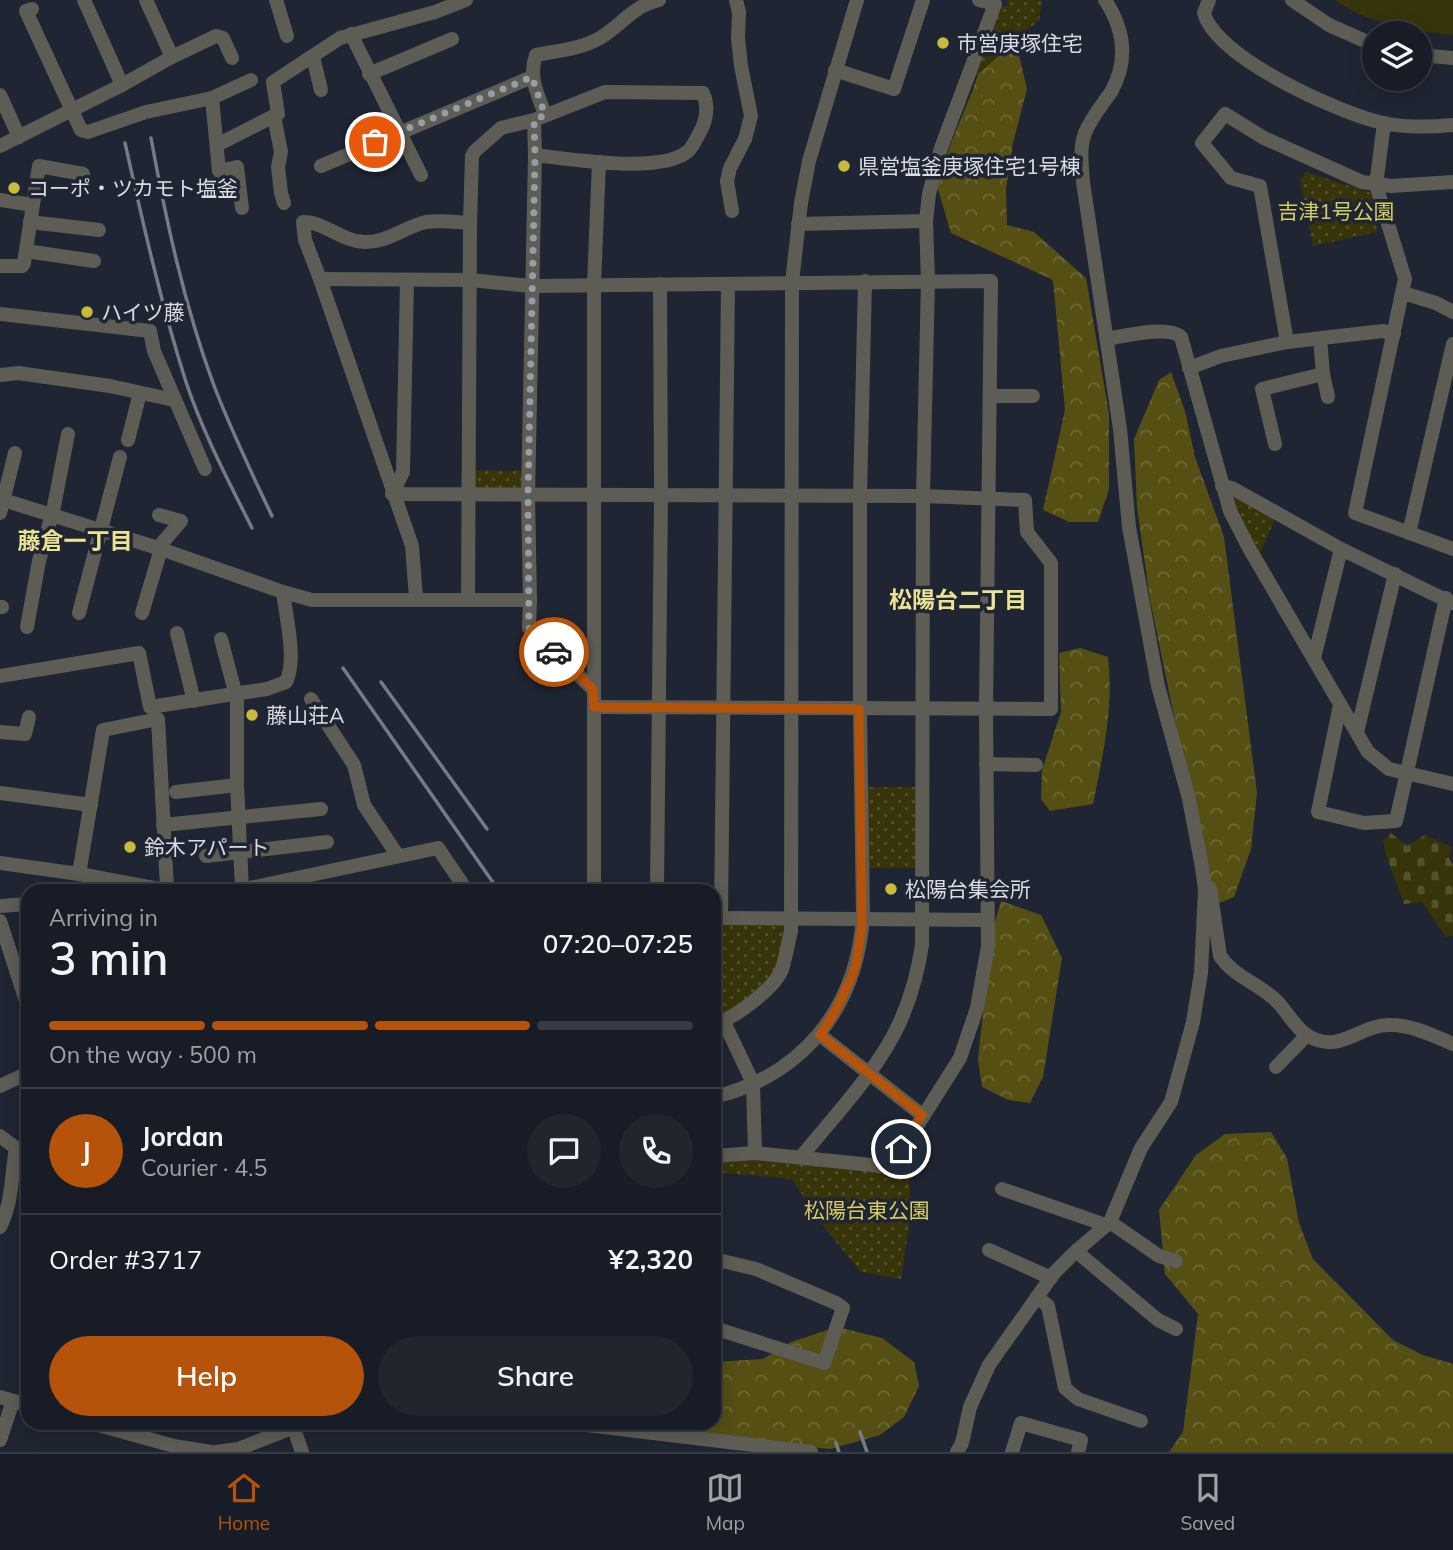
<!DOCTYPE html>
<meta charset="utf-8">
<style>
body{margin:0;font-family:Mulish,"Noto Sans JP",sans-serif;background:#21252e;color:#f1f3f6;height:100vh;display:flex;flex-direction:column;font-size:26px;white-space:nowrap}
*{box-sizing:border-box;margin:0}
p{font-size:23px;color:#9fa1a7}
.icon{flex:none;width:38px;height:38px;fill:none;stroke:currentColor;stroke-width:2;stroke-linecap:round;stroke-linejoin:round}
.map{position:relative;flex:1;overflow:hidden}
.side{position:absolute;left:21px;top:884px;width:700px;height:546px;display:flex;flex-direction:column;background:#181c26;border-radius:21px;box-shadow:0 4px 18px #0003,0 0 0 2px #363a43}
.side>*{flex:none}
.tools{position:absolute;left:1362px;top:21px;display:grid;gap:14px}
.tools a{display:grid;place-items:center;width:70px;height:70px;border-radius:50%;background:#181c26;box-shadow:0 4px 18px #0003,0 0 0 2px #363a43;font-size:35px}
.pin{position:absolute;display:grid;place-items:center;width:60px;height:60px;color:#fff;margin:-30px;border:4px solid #fff;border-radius:50%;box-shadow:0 2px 7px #0007}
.courier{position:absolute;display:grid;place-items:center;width:70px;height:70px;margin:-35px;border:5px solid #b45309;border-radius:50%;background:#fff;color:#222;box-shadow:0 2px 9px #0007}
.head em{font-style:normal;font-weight:600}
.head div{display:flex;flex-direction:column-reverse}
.head{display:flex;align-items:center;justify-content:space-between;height:119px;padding:0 28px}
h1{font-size:46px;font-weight:600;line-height:52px}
.bar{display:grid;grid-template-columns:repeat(4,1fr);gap:10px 7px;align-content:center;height:84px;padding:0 28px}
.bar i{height:9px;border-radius:5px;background:#363a43}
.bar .on{background:#b45309}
.bar p{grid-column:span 4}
.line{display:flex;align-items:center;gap:18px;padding:0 28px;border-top:2px solid #363a43}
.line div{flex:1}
.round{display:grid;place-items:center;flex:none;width:74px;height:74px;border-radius:37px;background:#21252e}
.button{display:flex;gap:14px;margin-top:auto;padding:14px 28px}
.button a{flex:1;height:80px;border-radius:42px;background:#b45309;color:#fff;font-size:28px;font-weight:600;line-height:80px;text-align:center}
.button a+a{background:#21252e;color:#f1f3f6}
.dock{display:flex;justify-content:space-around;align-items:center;height:98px;border-top:2px solid #363a43;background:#181c26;font-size:19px;color:#9fa1a7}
.dock a{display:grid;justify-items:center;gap:4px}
.dock .on{color:#b45309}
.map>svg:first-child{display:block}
.grass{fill:#383409}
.forest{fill:url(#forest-crowns)}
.cemetery{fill:url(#cemetery-stones)}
.park{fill:url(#park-dots)}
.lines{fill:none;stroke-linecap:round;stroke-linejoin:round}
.minor{stroke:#5d5d55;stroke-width:14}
.rail{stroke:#767a86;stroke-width:3.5}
.done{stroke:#989ca7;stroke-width:7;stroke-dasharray:0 12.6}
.route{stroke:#b45309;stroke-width:9}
.poi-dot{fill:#c8bb3b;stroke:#202533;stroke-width:2.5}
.labels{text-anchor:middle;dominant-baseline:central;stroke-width:7;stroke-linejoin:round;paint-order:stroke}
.poi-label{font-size:21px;fill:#d8dce5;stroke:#202533;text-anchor:start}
.park-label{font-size:21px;fill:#d5cb62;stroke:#202533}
.neighbourhood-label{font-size:23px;font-weight:bold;fill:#eae394;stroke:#202533}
</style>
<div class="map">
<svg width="1453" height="1452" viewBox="0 0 1453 1452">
<defs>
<pattern id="forest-crowns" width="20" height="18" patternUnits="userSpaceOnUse" patternTransform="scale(1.75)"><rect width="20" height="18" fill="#554f14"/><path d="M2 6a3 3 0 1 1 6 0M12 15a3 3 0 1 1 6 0" fill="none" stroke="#6d6836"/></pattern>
<pattern id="cemetery-stones" width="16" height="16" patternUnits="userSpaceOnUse" patternTransform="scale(1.75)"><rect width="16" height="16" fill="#383409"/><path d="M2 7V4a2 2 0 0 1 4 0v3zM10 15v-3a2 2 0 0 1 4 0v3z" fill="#54512d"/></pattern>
<pattern id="park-dots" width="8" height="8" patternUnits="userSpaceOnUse" patternTransform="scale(1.75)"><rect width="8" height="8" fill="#383409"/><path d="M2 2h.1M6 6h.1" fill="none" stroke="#54512d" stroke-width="1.8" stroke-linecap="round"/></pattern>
</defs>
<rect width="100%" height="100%" fill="#202533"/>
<path class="grass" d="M1335,0H1453V35C1412,31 1369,25 1335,0Z"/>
<g class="forest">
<polygon points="999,13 1018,51 1027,89 1013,143 1006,189 1007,225 1034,232 1086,278 1109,414 1109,489 1098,522 1069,522 1043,510 1065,410 1053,280 951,233 937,186 951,143 972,92"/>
<polygon points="1171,372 1185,411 1195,457 1224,537 1257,793 1251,849 1234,897 1209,907 1188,784 1150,600 1137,507 1134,439 1159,380"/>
<path d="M1080,648L1108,657C1114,707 1103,755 1093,804L1050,811L1041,799L1042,770L1061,712L1059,653Z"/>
<polygon points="1001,901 1041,915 1062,958 1043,1077 1030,1103 1008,1100 982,1087 978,1059 992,932"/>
<polygon points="1271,1132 1287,1158 1299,1223 1313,1259 1393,1340 1423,1355 1453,1364 1453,1452 1169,1452 1183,1432 1198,1314 1165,1274 1159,1210 1196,1155 1225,1134"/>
<polygon points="837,1327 882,1338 914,1362 919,1386 904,1417 880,1435 830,1449 598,1423 714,1423 714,1362 763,1359 791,1342"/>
</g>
<polygon class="cemetery" points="1391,833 1407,846 1425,835 1452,847 1449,858 1453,865 1453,935 1446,937 1422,902 1404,904 1386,855 1383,841"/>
<g class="park">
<polygon points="1008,0 1042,0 1039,20 968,83 995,4 1007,6"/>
<polygon points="1306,172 1371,193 1377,232 1313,246 1300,180"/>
<polygon points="468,470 529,471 528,496 468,496"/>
<polygon points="1229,494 1275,519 1259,556"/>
<polygon points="865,787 916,787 916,868 866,868"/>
<polygon points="714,918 791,919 781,971 714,1023"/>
<polygon points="753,1158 909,1168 911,1214 901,1279 861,1272 819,1221 792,1179 714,1172 714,1160"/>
</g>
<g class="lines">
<g class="minor">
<polyline points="84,0 122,85"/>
<polyline points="276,0 287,36"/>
<path d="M1209,0L1204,13C1216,58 1339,113 1383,123C1405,128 1431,127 1453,125"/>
<polyline points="1292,0 1329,25 1374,45"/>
<polyline points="32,9 26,11 81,130 88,132 146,112 212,98 219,171 237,167 242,208"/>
<polyline points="351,34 421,175"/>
<polyline points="1419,55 1453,58"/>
<polyline points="172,57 216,36 223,38 232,58"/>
<polyline points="313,57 321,90"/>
<polyline points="835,70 894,89 923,0"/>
<polyline points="369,74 452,39"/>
<polyline points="0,95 19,137"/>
<polyline points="212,98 251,80"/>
<path d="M545,115C538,94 528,77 536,55C556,51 581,49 600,38C622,25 631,7 659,0"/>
<polyline points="274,116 281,152 278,167 281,193 284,203"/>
<polyline points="1384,123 1376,185 1405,279 1355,513 1453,549"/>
<polyline points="217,145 278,114 273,82 340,38 435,12 466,0"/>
<polyline points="0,146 122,85 172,57 146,0"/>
<polyline points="321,166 532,77"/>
<polyline points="0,200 33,205"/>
<polyline points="732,211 727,181 730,168 745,139 751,116 741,66 738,38 739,12 736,0"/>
<polyline points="30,222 99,230"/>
<polyline points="798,224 926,221"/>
<polyline points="26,251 94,261"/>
<polyline points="0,266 22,266 24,263 39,166 83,174"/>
<polyline points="320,279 470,280 531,286 991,281 986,710 988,946 977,1008 960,1058 891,1167 755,1153 714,1156"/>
<polyline points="407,280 403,472 392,494 923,496 1025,500 1027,532 1051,563 1051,709 594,707"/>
<polyline points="1403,293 1436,303 1453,312"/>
<polyline points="0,314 150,331 154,351 205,469"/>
<path d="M1107,339C1124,336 1169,325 1181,337L1230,511L1249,548L1368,752L1389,769L1453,784"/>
<polyline points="1320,339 1323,374 1328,397"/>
<polyline points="1287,342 1260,186 1231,178 1202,143 1225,114 1264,138 1362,182 1391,186 1453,182"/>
<polyline points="1189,368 1221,356 1287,342 1383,331 1394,334"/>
<polyline points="0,375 18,373 110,386 174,400"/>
<polyline points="991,396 1033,396"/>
<polyline points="128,440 140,393"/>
<polyline points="1275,444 1262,389 1323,374"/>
<polyline points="1222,486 1232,488 1341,549 1452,603"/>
<polyline points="0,499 158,548 283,592 312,600 530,600 529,628 593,689"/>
<polyline points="0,513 15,453"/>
<polyline points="1409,533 1453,344"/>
<polyline points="158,548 181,521 159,515"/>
<path d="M416,598L412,546L320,279L305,240L303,222C325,222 341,241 364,242C387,243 404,227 426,222C440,220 456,222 470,223"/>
<path d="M468,599L470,223L472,156L475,151L501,128L534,120L605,92L703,93C709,107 707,120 699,134C696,139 692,149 687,152C659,174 570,159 535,155"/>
<polyline points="530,600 528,496 535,155 534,120"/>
<polyline points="0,607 2,607"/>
<polyline points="79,613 120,457"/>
<polyline points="142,613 161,549"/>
<polyline points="27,627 39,561 53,511 68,434"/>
<polyline points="177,633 194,701"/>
<polyline points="221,639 237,699 237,785 242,889"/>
<polyline points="1314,658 1341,549"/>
<path d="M0,676L139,653L150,707L267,689L286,682C297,660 286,617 283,592"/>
<polyline points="311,699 354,765 364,805 398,856"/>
<polyline points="1340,705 1318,812 1364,823 1396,821 1446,598"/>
<polyline points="0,732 25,734 29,717"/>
<polyline points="1357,732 1395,574"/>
<polyline points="986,764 1036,765"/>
<polyline points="176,792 237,785"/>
<polyline points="0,793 91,805"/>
<polyline points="163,825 321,809"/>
<polyline points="206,856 327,842"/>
<polyline points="0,863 79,874 170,891"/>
<polyline points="79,874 103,730 158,719 167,889"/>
<path d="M1210,888L1220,956C1233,975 1254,982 1271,996C1285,1006 1293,1027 1308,1036C1342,1055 1359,1024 1391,1025C1412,1025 1434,1036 1453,1044"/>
<polyline points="236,891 438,848 467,891"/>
<polyline points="594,891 594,285 599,162"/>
<polyline points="657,891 661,496 660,284"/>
<polyline points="0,906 28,904"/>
<polyline points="714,918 987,920"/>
<polyline points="721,918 728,285"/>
<polyline points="0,921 28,1007"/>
<polyline points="724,1022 753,1083 755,1153"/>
<path d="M714,1024C734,1019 775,988 782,969C786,957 788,943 791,931L792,282L801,203L809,161L857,0"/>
<polyline points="820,1035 922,1115"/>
<polyline points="1276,1067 1307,1035"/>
<polyline points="0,1086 28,1073"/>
<path d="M714,1097C803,1075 856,1009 863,918L860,709V496L865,281"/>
<path d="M0,1136L16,1148C11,1176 13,1201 0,1227"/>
<path d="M801,1157C835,1115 877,1072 900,1022C911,997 918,972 922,945L923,496L928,281L926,221L929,194L941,148L995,4L979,0"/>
<polyline points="1002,1189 1100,1223 1103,1228"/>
<polyline points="1110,1222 1159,1256 1176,1261"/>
<polyline points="989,1250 1051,1278"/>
<polyline points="1077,1250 1083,1257 1158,1320 1176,1329"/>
<polyline points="714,1259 756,1269 836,1303 843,1308 824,1363 714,1328"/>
<polyline points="1037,1297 1048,1306 1065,1388 1078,1399 1141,1421"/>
<polyline points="0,1397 28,1405"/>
<polyline points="91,1423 174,1446 211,1452"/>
<polyline points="292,1423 302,1452"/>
<polyline points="570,1423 811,1452"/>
<polyline points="0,1440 13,1401"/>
<polyline points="216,1452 238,1449 305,1423"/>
<path d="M957,1452L962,1443L970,1407L989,1365L1054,1273L1074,1253L1110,1222L1141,1148L1171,1102L1193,1022L1201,973L1205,890L1202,867L1189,799L1158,686L1129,527L1120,429L1083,182C1082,166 1079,149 1085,133C1091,118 1102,105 1111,92C1129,60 1124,29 1105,0"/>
<polyline points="1012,1452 1021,1423 1081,1440 1078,1452"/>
</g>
<g class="rail">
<path d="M151,138C166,220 184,304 213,383C230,428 251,472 272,516"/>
<path d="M125,143C143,223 161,304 186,382C203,433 228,480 252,528"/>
<polyline points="343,668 499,891"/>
<polyline points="381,682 487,829"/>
<polyline points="860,1432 867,1452"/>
<polyline points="836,1443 839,1452"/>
</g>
</g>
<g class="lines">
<polyline class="done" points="375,142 532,77 545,115 534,120 535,155 528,496 529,628 554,652"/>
<polyline class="route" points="554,652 593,689 594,707 859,709 862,926 856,965 851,978 836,1010 820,1035 922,1115 901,1149"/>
</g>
<g class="poi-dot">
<circle cx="943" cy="43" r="7"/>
<circle cx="844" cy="166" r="7"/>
<circle cx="14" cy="188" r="7"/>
<circle cx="87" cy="312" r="7"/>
<circle cx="252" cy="715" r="7"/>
<circle cx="130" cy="847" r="7"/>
<circle cx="891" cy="889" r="7"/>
</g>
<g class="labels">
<g class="poi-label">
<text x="957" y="43">市営庚塚住宅</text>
<text x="858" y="166">県営塩釜庚塚住宅1号棟</text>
<text x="28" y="188">コーポ・ツカモト塩釜</text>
<text x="101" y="312">ハイツ藤</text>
<text x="266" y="715">藤山荘A</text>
<text x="144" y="847">鈴木アパート</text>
<text x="905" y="889">松陽台集会所</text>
</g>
<g class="park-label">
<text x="1336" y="211">吉津1号公園</text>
<text x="867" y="1210">松陽台東公園</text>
</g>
<g class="neighbourhood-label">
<text x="75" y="540">藤倉一丁目</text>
<text x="958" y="599">松陽台二丁目</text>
</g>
</g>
</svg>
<div class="tools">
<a><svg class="icon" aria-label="layers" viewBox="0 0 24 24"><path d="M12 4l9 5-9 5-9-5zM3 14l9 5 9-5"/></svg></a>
</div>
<div class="pin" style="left:375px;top:142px;background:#ea580c"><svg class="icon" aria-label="bag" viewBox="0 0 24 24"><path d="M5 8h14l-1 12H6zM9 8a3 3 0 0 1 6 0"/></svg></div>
<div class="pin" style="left:901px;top:1149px;background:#1f2937"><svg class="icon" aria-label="home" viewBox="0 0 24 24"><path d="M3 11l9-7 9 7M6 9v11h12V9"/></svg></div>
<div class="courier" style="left:554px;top:652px"><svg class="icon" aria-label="car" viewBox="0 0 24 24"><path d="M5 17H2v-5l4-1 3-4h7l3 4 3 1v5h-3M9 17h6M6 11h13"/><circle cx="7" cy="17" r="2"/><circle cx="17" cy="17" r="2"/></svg></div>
<section class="side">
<div class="head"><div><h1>3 min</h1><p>Arriving in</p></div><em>07:20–07:25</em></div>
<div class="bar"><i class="on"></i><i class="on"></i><i class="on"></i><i></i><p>On the way · 500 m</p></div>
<div class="line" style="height:126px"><b class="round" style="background:#b45309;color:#fff">J</b><div><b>Jordan</b><p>Courier · 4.5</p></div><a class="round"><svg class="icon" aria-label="chat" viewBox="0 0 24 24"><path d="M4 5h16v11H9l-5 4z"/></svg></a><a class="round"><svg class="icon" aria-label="phone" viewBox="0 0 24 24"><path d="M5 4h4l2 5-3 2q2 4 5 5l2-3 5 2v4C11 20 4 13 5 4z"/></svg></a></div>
<div class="line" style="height:91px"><div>Order #3717</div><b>¥2,320</b></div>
<div class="button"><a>Help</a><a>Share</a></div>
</section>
</div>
<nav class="dock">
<a class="on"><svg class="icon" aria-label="home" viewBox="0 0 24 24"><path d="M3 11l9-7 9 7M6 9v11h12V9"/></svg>Home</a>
<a><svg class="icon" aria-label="map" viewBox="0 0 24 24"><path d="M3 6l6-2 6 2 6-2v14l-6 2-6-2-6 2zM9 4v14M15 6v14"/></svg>Map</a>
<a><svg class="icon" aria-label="saved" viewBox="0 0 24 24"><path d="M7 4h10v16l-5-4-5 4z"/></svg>Saved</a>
</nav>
